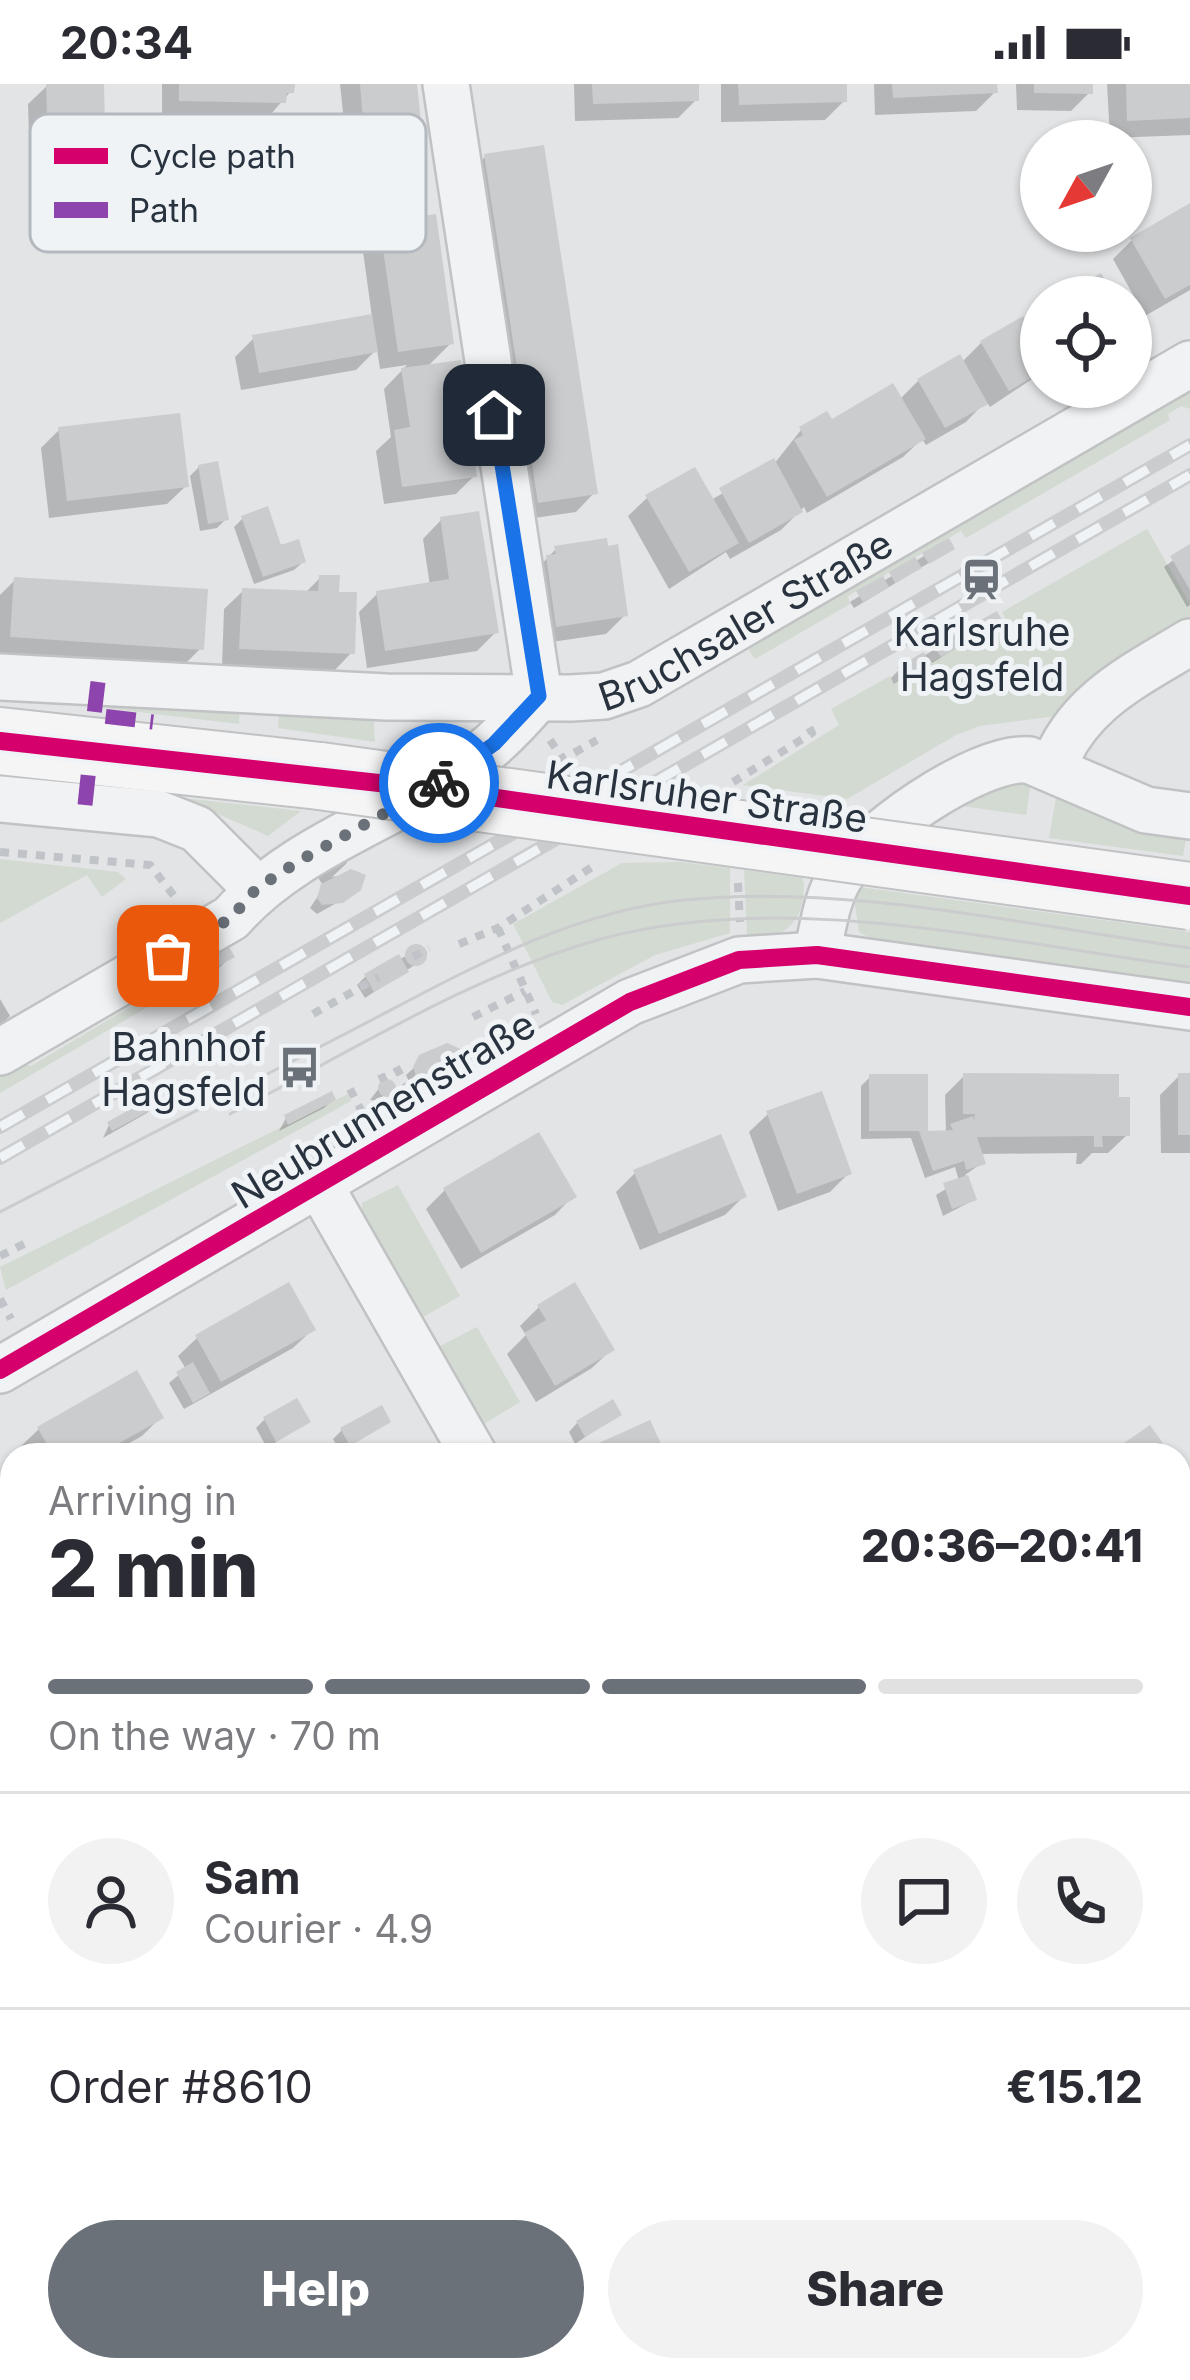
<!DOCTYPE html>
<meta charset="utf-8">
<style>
body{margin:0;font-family:Inter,sans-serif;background:#f2f2f3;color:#2b2b33;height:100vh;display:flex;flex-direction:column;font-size:45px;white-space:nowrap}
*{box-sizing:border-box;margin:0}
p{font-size:39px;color:#7c7c81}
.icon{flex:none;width:66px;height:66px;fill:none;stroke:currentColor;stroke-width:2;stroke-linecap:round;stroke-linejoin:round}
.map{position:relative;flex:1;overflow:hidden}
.panel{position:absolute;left:0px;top:1359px;width:1191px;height:939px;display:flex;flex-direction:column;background:#fff;border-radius:36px 36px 0 0;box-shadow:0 3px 9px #0004}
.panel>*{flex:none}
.needle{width:78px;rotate:230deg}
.fabs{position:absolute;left:1020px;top:36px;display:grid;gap:24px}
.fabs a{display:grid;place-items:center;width:132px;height:132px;border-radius:50%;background:#fff;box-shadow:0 3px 9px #0004;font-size:60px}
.pin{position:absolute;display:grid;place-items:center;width:102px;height:102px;color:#fff;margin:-51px;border-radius:24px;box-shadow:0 6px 18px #0006}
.courier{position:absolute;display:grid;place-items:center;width:120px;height:120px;margin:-60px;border:9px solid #1a73e8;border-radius:50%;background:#fff;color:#222;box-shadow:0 3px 15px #0007}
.headline em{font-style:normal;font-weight:800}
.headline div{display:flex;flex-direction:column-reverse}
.headline{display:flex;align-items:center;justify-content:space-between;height:204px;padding:0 48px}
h1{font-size:78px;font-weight:800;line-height:90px}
.bar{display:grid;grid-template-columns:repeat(4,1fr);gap:18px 12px;align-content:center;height:144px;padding:0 48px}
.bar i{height:15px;border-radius:9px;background:#e1e1e2}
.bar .on{background:#6a7179}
.bar p{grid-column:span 4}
.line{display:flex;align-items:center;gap:30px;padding:0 48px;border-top:3px solid #e1e1e2}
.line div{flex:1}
.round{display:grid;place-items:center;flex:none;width:126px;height:126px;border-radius:63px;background:#f2f2f3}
.primary-button{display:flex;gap:24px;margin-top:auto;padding:24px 48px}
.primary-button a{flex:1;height:138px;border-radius:72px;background:#6a7179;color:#fff;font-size:48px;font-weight:800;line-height:138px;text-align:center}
.primary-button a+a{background:#f2f2f3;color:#2b2b33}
.status{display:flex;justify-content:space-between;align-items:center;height:84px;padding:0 60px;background:#fff;direction:ltr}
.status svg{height:33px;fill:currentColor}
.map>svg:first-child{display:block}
.green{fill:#d3dad2}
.shadow{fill:#0003}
.building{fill:#caccce}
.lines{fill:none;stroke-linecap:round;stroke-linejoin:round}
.street-casing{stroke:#c0c2c4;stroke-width:50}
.secondary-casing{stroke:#c0c2c4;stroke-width:70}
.path{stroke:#c0c3c7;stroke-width:8;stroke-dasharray:9 9;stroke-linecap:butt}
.street{stroke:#f1f2f3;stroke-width:45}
.secondary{stroke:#f5f5f6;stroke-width:66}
.tram{stroke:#caccce;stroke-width:3}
.rail-casing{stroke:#caccce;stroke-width:14}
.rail{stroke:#eff3f6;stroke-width:9;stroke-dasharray:27;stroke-linecap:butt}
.secondary-bridge-casing{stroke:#c0c2c4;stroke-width:70;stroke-linecap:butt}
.secondary-bridge{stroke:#f5f5f6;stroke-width:66}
.quiet{stroke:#8e44ad;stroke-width:15;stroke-dasharray:30 15;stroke-linecap:butt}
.cycleway-casing{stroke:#eff3f6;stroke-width:26}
.cycleway{stroke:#d6006c;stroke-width:18}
.done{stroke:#6a7179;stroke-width:12;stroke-dasharray:0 21.6}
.route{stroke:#1a73e8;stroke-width:15}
.labels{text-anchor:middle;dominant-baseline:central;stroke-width:10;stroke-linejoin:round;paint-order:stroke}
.street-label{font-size:39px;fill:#29333f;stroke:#eff3f6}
.poi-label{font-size:39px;fill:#29333f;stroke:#eff3f6}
.key{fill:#eff3f6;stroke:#b4b9bf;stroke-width:3}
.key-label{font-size:33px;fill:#29333f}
</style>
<div class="status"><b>20:34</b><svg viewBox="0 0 49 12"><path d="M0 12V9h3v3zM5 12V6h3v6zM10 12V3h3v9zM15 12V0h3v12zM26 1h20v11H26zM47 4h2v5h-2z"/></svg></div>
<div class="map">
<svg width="1190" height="2296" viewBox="0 0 1190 2296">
<rect width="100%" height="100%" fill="#e2e4e6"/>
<g class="green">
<polygon points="1190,306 1190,325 1181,322 1168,330 1170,336 966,454 961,447 848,512 850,520 755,575 747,563"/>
<polygon points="1147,445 1190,520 1190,532 1080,605 1056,632 980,642 956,651 847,715 743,701 839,641 831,625 890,592 894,599 1006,536 1002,528"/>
<polygon points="106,612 240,620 239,640 105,624"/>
<polygon points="280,621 373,625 375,658 278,644"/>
<polygon points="1021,695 1031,698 1026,731 962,722 980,708"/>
<polygon points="1057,708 1129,742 1186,755 1183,772 1049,754"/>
<polygon points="182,714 301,727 268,752"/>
<polygon points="0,775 118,788 126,795 102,813 87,791 0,839"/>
<polygon points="680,778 730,784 730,849 655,871 562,921 552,918 513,840 622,779"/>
<path d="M744,786L803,794C808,831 787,861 747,851Z"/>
<polygon points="852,802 1190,848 1190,904 879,859 859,848"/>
<polygon points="199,865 213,885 0,1009 0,991 20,979 31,982 183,891 184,875"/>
<polygon points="348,1010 351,1017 6,1206 0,1183"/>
<polygon points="398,1101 460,1212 418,1236 362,1131 362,1119"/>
<polygon points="477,1243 520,1318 479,1343 434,1265"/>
<polygon points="12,1569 12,2130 0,2132 0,1576"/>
</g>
<g class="shadow">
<polygon points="162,0 292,0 291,7 265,37 162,34"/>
<polygon points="340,0 414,0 420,56 401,75 346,80 347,122 329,141 305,141 304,67 322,49 345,48"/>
<polygon points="574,0 696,0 696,16 678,34 575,37"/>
<polygon points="721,0 844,0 844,17 825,36 721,38"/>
<polygon points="874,0 994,0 995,8 976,27 875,31"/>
<polygon points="1016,0 1090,0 1090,8 1071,27 1017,26"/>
<polygon points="1107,0 1190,0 1190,51 1110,54"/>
<polygon points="47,2 103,80 85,99 55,100 55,82 30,83 28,20"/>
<polygon points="485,73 594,409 576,428 520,436 467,91"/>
<polygon points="1190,123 1190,206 1145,232 1113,175 1131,157"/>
<polygon points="380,141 451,259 427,283 474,392 456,410 384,420 376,367 391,353 384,305 407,281 380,285 377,265 356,286 241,306 235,273 254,254 372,233 362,160"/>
<polygon points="1041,233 1041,253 1033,240"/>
<polygon points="981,259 1041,269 1041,289 990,323 986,317 966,338 926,361 922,355 903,373 807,429 804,423 781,446 730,475 726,468 669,505 628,432 647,414 694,387 711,416 774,380 801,346 899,316 918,297 961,279"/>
<polygon points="59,346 186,402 167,420 49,434 41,364"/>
<polygon points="199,383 226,435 217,444 200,447 190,392"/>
<polygon points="243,434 278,461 296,459 303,478 294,486 254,500 234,443"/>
<polygon points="441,436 496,548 477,567 367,584 359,528 378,509 430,502 423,455"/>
<polygon points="1190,464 1190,521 1187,523 1164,483"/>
<polygon points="556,465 625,531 606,550 538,560 529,493"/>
<polygon points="952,465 854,524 850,518 924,472"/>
<polygon points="320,494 336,510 352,568 334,587 222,583 224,525 243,507 305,509"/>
<polygon points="15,496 201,564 182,583 0,571 0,511"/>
<polygon points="999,537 932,579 929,575 894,600 891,594 899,586 972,544"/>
<polygon points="344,774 347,779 332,793 355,789 347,813 317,830 310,824 324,803 317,792"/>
<polygon points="424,863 427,869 419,878 365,914 357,901 366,892"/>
<polygon points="231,872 212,891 194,901 189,891 207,873"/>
<polygon points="0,915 10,932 0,942"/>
<polygon points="416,982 447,985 412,1004 406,991"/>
<polygon points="964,992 1116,1016 1127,1051 1108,1069 1092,1069 1081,1080 1076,1080 1077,1069 980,1070 982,1079 965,1091 974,1116 943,1132 936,1111 959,1097 955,1083 925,1094 911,1054 861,1055 861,1002 870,993 925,1050 946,1050 945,1011"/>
<polygon points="1179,992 1190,992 1190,1069 1161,1069 1160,1011"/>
<polygon points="391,999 380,1017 370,1016 380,1003"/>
<polygon points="333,1015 324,1024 279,1047 286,1034"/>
<polygon points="156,1020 147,1029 103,1054 109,1041"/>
<polygon points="768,1030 849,1089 830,1108 778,1127 749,1048"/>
<polygon points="635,1089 743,1113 725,1131 640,1166 616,1108"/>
<polygon points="445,1106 573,1112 555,1131 461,1185 426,1125"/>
<polygon points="539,1223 611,1266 592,1284 536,1318 507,1270 526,1251 520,1242"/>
<polygon points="312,1246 293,1264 184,1325 169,1299 186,1285 178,1272 197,1254"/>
<polygon points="618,1331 575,1360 569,1348 577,1339"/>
<polygon points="160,1334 142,1352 108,1371 24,1371 20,1363 39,1345"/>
<polygon points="265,1335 307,1338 267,1364 256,1344"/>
<polygon points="388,1338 340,1368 333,1355 342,1346"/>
<polygon points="1179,1387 1188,1400 1179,1409"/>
<polygon points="1190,1547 1190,1602 1179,1587 1179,1557"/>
<polygon points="0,1663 12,1684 12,1808 0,1788"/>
<polygon points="12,1834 12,2047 0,2054 0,1841"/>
<polygon points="1179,1851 1190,1866 1179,1877"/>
<polygon points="1190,1944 1190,1999 1184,1991 1179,1995 1179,1952"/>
<polygon points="1190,2136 1190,2240 1179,2249 1179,2146"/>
<polygon points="12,2225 12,2286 44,2286 34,2296 0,2296 0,2227"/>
</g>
<g class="building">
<polygon points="46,0 104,0 106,81 72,82 72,65 48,66"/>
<polygon points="179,0 295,0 294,9 287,9 286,19 179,17"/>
<polygon points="360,0 417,0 423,57 365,62"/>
<polygon points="592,0 699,0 699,17 593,20"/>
<polygon points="738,0 847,0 847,18 739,21"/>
<polygon points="892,0 997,0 998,9 893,14"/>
<polygon points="1034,0 1093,0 1093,10 1034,9"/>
<polygon points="1126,0 1190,0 1190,34 1127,37"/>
<polygon points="544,61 598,410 538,419 484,70"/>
<polygon points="1190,119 1190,201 1165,215 1130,154"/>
<polygon points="436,130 454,260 398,268 379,138"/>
<polygon points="1101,189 1115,213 1060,213"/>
<polygon points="372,230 378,268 259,289 252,251"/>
<polygon points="1023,232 1041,263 1041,288 1009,307 980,257"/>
<polygon points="960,270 988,320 945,344 917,295"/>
<polygon points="461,276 477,393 402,403 394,346 410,343 401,284"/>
<polygon points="893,299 926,355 827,413 794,356 803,351 799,343 827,327 832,335"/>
<polygon points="180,329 189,403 67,417 58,343"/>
<polygon points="774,374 803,428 749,459 719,404"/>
<polygon points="218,377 229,436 208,440 198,381"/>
<polygon points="695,383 739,459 689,488 645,411"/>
<polygon points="268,422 281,461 299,455 306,478 263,493 241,432"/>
<polygon points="479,427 499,549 385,567 376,507 449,495 440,433"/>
<polygon points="607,454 608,462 618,460 628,532 556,543 546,471 556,470 554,462"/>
<polygon points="949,454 955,465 929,480 922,469"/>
<polygon points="1190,460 1190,506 1170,472"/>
<polygon points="915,473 922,484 895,499 889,488"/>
<polygon points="319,491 340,491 339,508 357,508 355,570 239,565 242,504 318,507"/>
<polygon points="883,492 889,503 863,518 856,507"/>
<polygon points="14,493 208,505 204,566 10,553"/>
<polygon points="997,527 1003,538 977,553 970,542"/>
<polygon points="961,547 967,558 941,573 934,562"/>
<polygon points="924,568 930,579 903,594 897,583"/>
<polygon points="351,785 366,791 361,806 343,819 322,821 317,814 321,800"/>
<polygon points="226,858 235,873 213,885 205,870"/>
<circle cx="416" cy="871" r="11"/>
<polygon points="399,870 409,888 374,908 364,890"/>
<polygon points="447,959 461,965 456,980 438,993 417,995 413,983 419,971"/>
<polygon points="963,989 1119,990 1119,1013 1130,1013 1130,1052 1102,1052 1103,1063 1094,1063 1094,1052 977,1053 986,1080 966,1086 964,1077 933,1087 919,1047 869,1047 869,990 928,990 928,1047 953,1046 950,1040 973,1032 974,1037 975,1030 963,1030"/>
<rect x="1178" y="989" width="12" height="62"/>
<circle cx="387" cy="1004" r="9"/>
<polygon points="332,1007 336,1016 288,1041 284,1031"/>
<polygon points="822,1007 852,1090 797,1110 766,1027"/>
<polygon points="155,1012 160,1021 112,1047 107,1038"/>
<polygon points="539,1048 577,1113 481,1169 443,1104"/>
<polygon points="721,1050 747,1113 659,1150 633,1086"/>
<polygon points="968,1091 977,1116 952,1125 943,1099"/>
<polygon points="289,1198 316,1246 221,1298 195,1251"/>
<polygon points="575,1198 615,1266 555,1302 524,1249 546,1236 537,1221"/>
<polygon points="193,1278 210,1309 193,1319 176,1288"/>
<polygon points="137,1286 164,1334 98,1371 53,1371 37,1343"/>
<polygon points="297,1314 311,1338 276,1358 263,1333"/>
<polygon points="613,1315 622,1331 585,1353 576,1337"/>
<polygon points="382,1321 391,1338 350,1362 340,1344"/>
<polygon points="650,1336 662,1362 654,1365 657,1371 593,1371 590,1363"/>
<polygon points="1150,1341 1171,1371 1107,1371 1114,1366"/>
<polygon points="0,1656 12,1678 12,1785 6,1775 0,1779"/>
<polygon points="12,1831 12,1876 0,1855 0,1838"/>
<polygon points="12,1922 12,2045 0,2051 0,1929"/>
<polygon points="1190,2162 1190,2239 1179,2248 1179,2171"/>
<polygon points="12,2222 12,2279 0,2281 0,2224"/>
<polygon points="423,2286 463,2286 467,2296 426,2296"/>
<polygon points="694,2286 779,2286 766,2296 691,2296 687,2291"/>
<polygon points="1039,2286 1129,2286 1116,2296 1026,2296"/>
</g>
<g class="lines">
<defs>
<g id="street">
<polyline points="446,0 539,612"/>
<path id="s1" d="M0,593L386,613L571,614L604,612L639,600L1190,280"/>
<path d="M1053,684C1077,618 1134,592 1190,558"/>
<polyline points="0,715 159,730 197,745 257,805"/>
<path d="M817,871C822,847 826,819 837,798C860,753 978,671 1029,676L1146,726L1190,732"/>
<path d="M0,968L231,834C292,765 382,738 457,688C489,667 515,641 539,612"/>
<polyline points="320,1102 474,1371"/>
<polyline points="0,1286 630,918 739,876 817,871 1190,923"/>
<polyline points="1179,1477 1190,1469"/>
<polyline points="1179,2072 1190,2064"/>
<polyline points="0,2157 12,2155"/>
<polyline points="875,2296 888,2286"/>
</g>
<polyline id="secondary" points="0,657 320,692"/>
</defs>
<use href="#street" class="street-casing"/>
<use href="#secondary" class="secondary-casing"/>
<g class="path">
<polyline points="550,656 563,675 597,656"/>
<polyline points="733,698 812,649 807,639"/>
<polyline points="0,768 150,781 178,817"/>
<polyline points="738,799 740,838"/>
<polyline points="498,844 536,930"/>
<polyline points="459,860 498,844 592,783"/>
<polyline points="413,873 429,864"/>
<polyline points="313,930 379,893"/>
<polyline points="473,933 525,907"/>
<polyline points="396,983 406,1001"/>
<polyline points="381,990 384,997"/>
<polyline points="350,1005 363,1030"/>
<polyline points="0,1172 30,1157"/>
<polyline points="0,1215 11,1235"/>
</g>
<use href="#street" class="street"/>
<use href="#secondary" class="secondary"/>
<g class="tram">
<path d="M230,1030C349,969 471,891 601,855C784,804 1005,859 1190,883"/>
<path d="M0,1128C113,1070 226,1012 339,953C449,897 559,829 684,816C846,799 1029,842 1190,864"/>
</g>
<defs>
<g id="rail">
<polyline points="0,1043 1190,361"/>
<polyline points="0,1074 1190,391"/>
</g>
</defs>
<use href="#rail" class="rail-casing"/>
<use href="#rail" class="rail"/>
<defs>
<polyline id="secondary-bridge" points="320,692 1190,812"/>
</defs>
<use href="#secondary-bridge" class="secondary-bridge-casing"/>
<use href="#secondary-bridge" class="secondary-bridge"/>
<g class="quiet">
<polyline points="98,598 94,631 153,638"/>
<polyline points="85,721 92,655"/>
</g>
<defs>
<g id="cycleway">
<polyline points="0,657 433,705 1190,812"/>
<polyline points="0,1286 630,918 739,876 817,871 1190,923"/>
</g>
</defs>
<use href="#cycleway" class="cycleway-casing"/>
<use href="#cycleway" class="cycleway"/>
</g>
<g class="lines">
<polyline class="done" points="168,872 231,834 256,805 299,777 439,699"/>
<polyline class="route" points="439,699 494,660 539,612 494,331"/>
</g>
<defs>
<symbol id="station-bare" viewBox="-9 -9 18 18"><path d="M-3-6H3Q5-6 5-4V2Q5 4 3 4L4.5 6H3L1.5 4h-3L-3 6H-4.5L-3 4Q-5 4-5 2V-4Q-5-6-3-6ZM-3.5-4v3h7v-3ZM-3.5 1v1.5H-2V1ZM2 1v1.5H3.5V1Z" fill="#6a7179" stroke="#eff3f6" stroke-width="2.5" paint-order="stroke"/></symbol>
<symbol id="bus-bare" viewBox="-9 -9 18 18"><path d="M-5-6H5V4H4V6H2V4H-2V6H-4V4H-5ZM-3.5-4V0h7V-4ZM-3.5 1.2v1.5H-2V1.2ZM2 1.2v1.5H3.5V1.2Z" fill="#6a7179" stroke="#eff3f6" stroke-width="2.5" paint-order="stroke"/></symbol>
</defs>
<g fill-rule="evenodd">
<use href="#station-bare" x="952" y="466" width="59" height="59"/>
<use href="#bus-bare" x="270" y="954" width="59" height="59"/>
</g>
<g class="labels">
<g class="street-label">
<text stroke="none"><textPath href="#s1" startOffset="765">Bruchsaler Straße</textPath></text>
<text transform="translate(707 712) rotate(8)">Karlsruher Straße</text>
<text transform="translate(383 1025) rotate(-31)">Neubrunnenstraße</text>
</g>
<g class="poi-label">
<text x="982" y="547">Karlsruhe<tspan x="982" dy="45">Hagsfeld</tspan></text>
<text x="266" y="962" text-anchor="end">Bahnhof<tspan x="266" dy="45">Hagsfeld</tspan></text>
</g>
</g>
<rect x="30" y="30" width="396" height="138" rx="18" class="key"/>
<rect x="54" y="64" width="54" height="16" fill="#d6006c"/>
<rect x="54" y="118" width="54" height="16" fill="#8e44ad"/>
<g class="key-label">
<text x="129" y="84">Cycle path</text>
<text x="129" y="138">Path</text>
</g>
</svg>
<div class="fabs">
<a><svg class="needle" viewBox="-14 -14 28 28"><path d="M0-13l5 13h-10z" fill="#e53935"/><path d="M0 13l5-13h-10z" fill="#7c7c81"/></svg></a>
<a><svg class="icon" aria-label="locate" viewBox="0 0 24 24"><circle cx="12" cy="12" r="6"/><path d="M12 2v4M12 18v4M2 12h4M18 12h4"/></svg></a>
</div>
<div class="pin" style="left:168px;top:872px;background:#ea580c"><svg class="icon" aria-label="bag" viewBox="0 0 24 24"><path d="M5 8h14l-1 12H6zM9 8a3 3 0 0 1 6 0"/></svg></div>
<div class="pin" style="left:494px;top:331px;background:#1f2937"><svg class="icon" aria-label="home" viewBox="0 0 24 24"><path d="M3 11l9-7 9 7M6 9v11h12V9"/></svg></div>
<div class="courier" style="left:439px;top:699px"><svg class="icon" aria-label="bike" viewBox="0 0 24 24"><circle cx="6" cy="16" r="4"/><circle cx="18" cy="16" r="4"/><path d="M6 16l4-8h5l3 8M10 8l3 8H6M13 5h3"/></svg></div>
<section class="panel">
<div class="headline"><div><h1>2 min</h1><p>Arriving in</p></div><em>20:36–20:41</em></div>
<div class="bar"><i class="on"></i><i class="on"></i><i class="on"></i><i></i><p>On the way · 70 m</p></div>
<div class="line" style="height:216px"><a class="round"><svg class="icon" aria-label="person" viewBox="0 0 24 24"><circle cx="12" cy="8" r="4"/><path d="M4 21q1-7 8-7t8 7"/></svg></a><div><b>Sam</b><p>Courier · 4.9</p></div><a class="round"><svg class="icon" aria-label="chat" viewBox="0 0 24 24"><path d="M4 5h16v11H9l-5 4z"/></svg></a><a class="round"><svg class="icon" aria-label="phone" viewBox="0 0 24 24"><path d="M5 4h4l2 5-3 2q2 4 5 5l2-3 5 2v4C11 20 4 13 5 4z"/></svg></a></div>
<div class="line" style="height:156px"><div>Order #8610</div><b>€15.12</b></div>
<div class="primary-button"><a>Help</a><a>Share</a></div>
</section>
</div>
